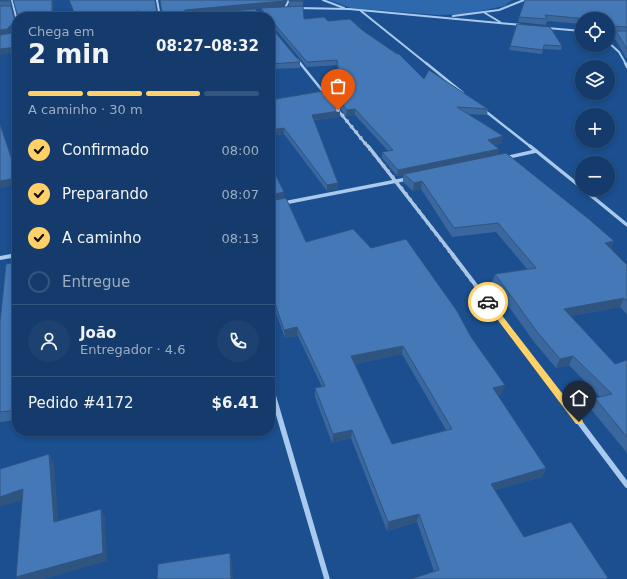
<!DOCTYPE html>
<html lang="pt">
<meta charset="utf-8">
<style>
body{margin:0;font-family:"DejaVu Sans",sans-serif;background:#1d4271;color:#f1f3f6;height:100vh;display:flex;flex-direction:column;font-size:15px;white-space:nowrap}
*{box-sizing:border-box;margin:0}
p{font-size:13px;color:#9dadc1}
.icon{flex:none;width:22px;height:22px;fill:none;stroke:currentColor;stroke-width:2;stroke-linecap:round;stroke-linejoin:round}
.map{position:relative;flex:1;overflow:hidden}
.side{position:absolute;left:12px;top:12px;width:263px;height:424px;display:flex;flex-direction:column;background:#143b6b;border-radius:16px;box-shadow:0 2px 6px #0003,0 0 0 1px #33557e}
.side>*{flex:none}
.fabs{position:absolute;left:575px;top:12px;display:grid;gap:8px}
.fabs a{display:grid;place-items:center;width:40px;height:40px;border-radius:50%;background:#143b6b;box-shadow:0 2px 6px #0003,0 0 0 1px #33557e;font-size:20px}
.pin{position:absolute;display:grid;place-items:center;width:34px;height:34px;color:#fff;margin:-41px -17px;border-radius:50% 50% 50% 0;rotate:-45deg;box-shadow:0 0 4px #0007}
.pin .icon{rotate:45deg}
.courier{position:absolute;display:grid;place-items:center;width:40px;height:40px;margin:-20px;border:3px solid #ffd166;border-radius:50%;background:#fff;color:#222;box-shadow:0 1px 5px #0007}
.overview em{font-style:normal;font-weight:800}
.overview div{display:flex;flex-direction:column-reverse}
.overview{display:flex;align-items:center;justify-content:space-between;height:68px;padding:0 16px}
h1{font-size:26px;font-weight:800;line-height:30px}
.bar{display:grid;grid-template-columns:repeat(4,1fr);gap:6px 4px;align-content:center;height:48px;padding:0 16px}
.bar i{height:5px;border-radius:3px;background:#33557e}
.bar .on{background:#ffd166}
.bar p{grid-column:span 4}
.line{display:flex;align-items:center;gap:10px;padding:0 16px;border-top:1px solid #33557e}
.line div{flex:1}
.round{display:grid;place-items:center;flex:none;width:42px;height:42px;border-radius:21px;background:#1d4271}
ol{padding:0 16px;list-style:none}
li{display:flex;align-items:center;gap:12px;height:44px}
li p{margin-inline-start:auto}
li .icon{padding:4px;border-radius:50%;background:#ffd166;color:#111;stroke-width:4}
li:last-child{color:#9dadc1}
li i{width:22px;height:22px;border:2px solid #33557e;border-radius:50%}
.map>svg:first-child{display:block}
.green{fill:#2e69ad}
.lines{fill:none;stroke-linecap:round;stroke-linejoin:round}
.street-far4{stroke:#a9c9ee;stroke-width:2}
.street-far3{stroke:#a9c9ee;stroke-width:2.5}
.street-far2{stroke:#a9c9ee;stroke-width:3.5}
.street-far1{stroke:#a9c9ee;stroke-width:4}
.street{stroke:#a9c9ee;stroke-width:5.5}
.wall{fill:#3a679d;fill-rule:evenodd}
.shaded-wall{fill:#305480}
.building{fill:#4478b7;stroke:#305480;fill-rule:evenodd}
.route{fill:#ffd166}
.done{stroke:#afc1d8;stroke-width:4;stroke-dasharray:0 7.2}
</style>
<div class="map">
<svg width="627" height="579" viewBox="0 0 627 579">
<rect width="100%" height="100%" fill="#1b4f8f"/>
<polygon class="green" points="329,0 512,0 504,6 465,14 438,15 351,8"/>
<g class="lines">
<g class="street-far4">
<polyline points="12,0 17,21"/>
<polyline points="157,0 160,17"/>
<polyline points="323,0 344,8"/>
<polyline points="285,8 289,0"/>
<polyline points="298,8 349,9 522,25"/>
<polyline points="361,11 427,64"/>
<polyline points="485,13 500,22"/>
<polyline points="453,16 499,10 524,0"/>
<polyline points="547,28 582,31"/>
<polyline points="608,34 627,35"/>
<polyline points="10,36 17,28"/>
<polyline points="608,42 619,52 626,64"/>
<polyline points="297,59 301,64"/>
</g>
<g class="street-far3">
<polyline points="300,63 325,94"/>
<polyline points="426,63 463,93"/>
<polyline points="625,63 627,67"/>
<polyline points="337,109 368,147"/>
<polyline points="484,110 531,147"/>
</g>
<g class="street-far2">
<polyline points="368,146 453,255"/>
<polyline points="530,146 582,188"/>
<polyline points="505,158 536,151"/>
<polyline points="583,189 627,225"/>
<polyline points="284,203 407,179"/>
<polyline points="14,255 17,255"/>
</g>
<g class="street-far1">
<polyline points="452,254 560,396"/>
<polyline points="0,258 17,255"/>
<polyline points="270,386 273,396"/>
</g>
<g class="street">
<polyline points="273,395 327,579"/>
<polyline points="559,395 627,485"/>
</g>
</g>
<g class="wall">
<polygon points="0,0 10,0 11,6 0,6"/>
<polygon points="69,0 155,0 157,13 159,15 283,6 186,15 262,15 263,14 262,13 261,8 304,19 328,21 362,30 424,79 488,109 487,115 467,114 502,143 494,145 498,154 614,241 611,248 627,265 627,314 620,307 571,316 615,364 627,360 627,453 590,408 595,398 600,397 569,365 556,368 534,342 492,283 495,274 527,269 496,232 452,237 421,189 413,191 403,182 403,175 397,176 382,158 382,152 388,151 355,115 346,116 329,95 329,89 340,87 337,65 307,67 272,25 270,25 270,17 142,17 139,15 127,17 76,17"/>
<polygon points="303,0 303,6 289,6 289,1"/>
<polygon points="627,0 627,58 626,58 614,37 616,32 611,32 608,27 608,19 582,19 582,24 547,21 546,25 518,22 519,17"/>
<polygon points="517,24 562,46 561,50 543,49 542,54 509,50"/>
<polygon points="270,26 300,62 300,68 270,69"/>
<polygon points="270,100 340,117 314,120 338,183 338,189 327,191 284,134 270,136"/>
<path d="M270,177L284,192V198L306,242L502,394L497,395L546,468L542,477L495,490L524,537L608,578V579H411L434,571L417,522L387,531L351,438L332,443L315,397V388L322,387L298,336L285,338L270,296V249L272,248L270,244ZM402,354L446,430L392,444L355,364Z"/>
<polygon points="17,262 17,420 0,422 0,322"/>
</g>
<g class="shaded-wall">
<polygon points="52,0 54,0 53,17 52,17"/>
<polygon points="284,0 287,0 283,6 186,15 184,17 183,13 185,10"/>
<polygon points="138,11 139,15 127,17 92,17"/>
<polygon points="16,21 17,26 15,26 9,33 0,35 0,30 14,22"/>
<polygon points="17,47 17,52 0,55 0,49"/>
<polygon points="355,109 355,115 346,116 347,110"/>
<polygon points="340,111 340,117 312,120 312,115"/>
<polygon points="284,128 284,134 270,136 270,130"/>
<polygon points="503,136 502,143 487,147 488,140"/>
<polygon points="499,149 498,156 404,174 403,175 397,176 398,170"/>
<polygon points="17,178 17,185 0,188 0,181"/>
<polygon points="422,181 421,189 413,191 414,183"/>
<polygon points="338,183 338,189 327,191 327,185"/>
<polygon points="284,192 284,200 270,203 270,195"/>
<polygon points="614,241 610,250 605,243"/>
<polygon points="624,298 620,307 560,318 564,309"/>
<polygon points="297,327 298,336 285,338 284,330"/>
<polygon points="403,346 402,354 351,365 351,356"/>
<polygon points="573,356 569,365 556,368 560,359"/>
<polygon points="505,385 502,394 490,397 493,388"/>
<polygon points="352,430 351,438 332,443 333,434"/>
<polygon points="49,454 54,463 59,530 54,522"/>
<polygon points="546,468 542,477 488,492 491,484"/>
<polygon points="23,489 29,498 0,507 0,497"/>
<polygon points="101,509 105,517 107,561 44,579 18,579 16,577"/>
<polygon points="419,514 417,522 387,531 388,522"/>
<polygon points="230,553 232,563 233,579 231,579"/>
</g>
<g class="building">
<rect x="0" y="0" width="9" height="1"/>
<polygon points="13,0 52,0 52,17 18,17"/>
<polygon points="69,0 155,0 157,13 159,15 162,12 160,0 284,0 283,1 185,10 183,13 186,15 255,9 262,15 264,12 261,8 303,6 304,19 324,17 328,21 350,19 362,30 397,54 399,54 424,79 429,70 488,109 457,107 503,136 488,140 499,149 398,170 382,152 393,150 355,109 347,110 329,89 341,87 337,60 307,62 272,21 270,20 270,17 148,17 138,11 92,17 76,17"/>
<rect x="289" y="0" width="14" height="1"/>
<polygon points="525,0 627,0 627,27 613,26 610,21 608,21 608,19 587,19 545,15 547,19 519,17"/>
<polygon points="0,6 11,6 14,18 16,19 17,18 17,22 16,21 14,22 7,29 0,30"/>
<polygon points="517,24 550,27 562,46 544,45 543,50 510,46"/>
<polygon points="17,25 17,29 15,28"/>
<polygon points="270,26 300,62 270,64"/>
<polygon points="616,31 627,31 627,49"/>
<polygon points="17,32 17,47 0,49 0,35"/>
<polygon points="323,91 340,111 312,115 338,183 327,185 284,128 270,130 270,100"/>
<polygon points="0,124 17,175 17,178 0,181"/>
<polygon points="506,153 590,220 614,241 605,243 627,265 627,301 624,298 564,309 615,364 627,360 627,437 595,398 612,394 573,356 560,359 538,333 495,274 536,268 498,223 454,228 422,181 414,183 404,174"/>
<polygon points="276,176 284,192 270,195 270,177"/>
<path d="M286,198L306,242L353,229L371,248L406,239L457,311L471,337L505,385L493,388L546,468L491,484L524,537L571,522L608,578L606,579H411L439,570L419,514L388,522L352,430L333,434L315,388L325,386L297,327L284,330L270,289V249L274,248L270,237V201ZM403,346L452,429L392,444L351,356Z"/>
<polygon points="17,262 17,410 0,412 0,322 6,264"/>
<polygon points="49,454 54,522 101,509 103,553 16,577 23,489 0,497 0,469"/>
<polygon points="230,553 231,579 157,579 158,564"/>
</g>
<polygon class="route" points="485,300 490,300 582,419 583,422 582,424 576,424 485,303"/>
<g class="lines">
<polyline class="done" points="338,110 396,181 488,302"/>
</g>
</svg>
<div class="fabs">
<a><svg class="icon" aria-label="locate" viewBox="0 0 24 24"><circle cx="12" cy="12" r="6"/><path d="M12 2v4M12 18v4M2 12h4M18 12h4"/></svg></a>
<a><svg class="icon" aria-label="layers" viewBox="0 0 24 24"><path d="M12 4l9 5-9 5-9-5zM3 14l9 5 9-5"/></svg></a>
<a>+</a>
<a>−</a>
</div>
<div class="pin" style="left:338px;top:110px;background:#ea580c"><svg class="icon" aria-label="bag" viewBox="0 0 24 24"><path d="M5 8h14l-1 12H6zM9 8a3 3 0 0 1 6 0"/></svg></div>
<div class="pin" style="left:579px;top:422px;background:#1f2937"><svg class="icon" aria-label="home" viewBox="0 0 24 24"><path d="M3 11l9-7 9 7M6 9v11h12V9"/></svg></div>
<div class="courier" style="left:488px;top:302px"><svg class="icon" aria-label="car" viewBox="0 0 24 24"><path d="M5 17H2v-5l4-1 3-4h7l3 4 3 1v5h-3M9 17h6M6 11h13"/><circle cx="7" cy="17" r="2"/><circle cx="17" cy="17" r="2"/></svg></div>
<section class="side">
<div class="overview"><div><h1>2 min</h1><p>Chega em</p></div><em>08:27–08:32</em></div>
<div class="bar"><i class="on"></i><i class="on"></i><i class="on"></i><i></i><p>A caminho · 30 m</p></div>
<ol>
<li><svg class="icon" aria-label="check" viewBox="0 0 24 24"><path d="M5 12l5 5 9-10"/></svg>Confirmado<p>08:00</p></li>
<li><svg class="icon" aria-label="check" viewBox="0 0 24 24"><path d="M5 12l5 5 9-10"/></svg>Preparando<p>08:07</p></li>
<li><svg class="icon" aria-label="check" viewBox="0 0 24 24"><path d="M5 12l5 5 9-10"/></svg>A caminho<p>08:13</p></li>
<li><i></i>Entregue</li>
</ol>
<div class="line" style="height:72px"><a class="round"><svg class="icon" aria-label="person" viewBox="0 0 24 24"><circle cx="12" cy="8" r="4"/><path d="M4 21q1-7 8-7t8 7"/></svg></a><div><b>João</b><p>Entregador · 4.6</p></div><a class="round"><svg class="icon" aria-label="phone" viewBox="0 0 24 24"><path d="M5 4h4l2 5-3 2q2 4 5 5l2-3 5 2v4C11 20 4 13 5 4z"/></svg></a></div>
<div class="line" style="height:52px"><div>Pedido #4172</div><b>$6.41</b></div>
</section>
</div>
